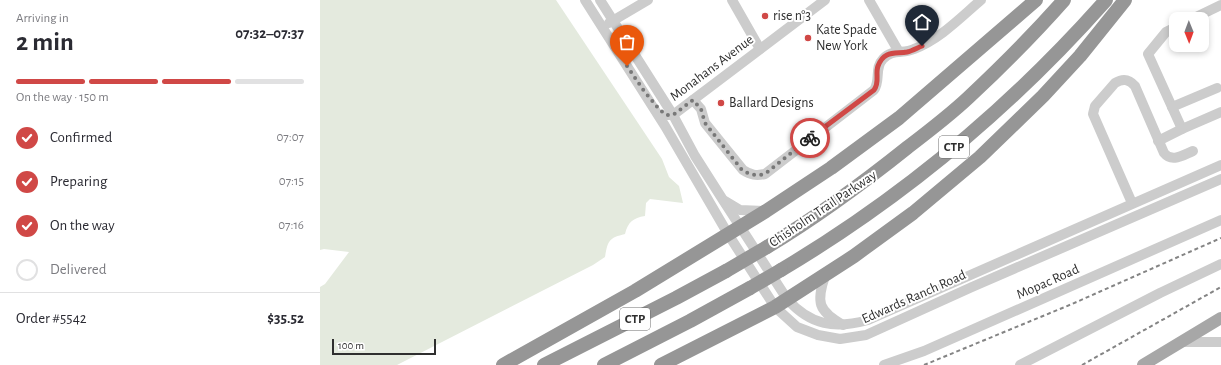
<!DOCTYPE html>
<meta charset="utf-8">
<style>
body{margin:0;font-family:"Alegreya Sans",sans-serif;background:#f2f2f3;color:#2b2b33;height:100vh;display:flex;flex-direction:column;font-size:15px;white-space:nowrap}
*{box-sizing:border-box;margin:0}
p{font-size:13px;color:#7c7c81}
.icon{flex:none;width:22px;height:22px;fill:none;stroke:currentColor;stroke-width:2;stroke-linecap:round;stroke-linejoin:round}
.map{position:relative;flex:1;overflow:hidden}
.side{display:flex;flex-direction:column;background:#fff;width:320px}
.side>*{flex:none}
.needle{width:26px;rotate:179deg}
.buttons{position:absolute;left:849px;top:12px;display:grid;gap:8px}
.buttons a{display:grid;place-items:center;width:40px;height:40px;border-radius:8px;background:#fff;box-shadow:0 2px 6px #0003;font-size:20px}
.scale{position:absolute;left:12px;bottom:10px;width:104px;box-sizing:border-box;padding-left:4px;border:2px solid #2f2f2f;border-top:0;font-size:11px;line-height:14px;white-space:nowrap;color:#2f2f2f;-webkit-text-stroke:3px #fff;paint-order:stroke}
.pin{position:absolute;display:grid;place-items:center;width:34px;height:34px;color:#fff;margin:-41px -17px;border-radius:50% 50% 50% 0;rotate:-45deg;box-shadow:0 0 4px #0007}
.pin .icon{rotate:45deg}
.courier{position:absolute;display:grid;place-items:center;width:40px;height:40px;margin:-20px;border:3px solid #d04846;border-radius:50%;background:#fff;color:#222;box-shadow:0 1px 5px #0007}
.overview em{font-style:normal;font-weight:700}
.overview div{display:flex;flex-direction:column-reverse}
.overview{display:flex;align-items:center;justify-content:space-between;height:68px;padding:0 16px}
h1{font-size:26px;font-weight:700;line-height:30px}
.bar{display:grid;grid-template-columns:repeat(4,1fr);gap:6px 4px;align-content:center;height:48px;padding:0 16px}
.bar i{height:5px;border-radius:3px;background:#e1e1e2}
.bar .active{background:#d04846}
.bar p{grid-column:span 4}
.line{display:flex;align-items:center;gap:10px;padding:0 16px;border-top:1px solid #e1e1e2}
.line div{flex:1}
ol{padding:0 16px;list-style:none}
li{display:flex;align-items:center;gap:12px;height:44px}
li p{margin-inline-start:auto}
li .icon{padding:4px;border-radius:50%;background:#d04846;color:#fff;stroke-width:4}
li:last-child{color:#7c7c81}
li i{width:22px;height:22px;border:2px solid #e1e1e2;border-radius:50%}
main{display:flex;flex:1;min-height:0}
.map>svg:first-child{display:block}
.green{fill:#e4eade}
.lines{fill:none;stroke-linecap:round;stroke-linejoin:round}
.minor{stroke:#ccc;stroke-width:10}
.major{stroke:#a7a7a7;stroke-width:12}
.highway{stroke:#969696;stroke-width:14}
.rail{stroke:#848484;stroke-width:2;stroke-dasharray:4 3;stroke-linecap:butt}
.highway-bridge{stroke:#969696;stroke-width:14}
.done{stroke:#787878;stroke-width:4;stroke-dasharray:0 7.2}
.route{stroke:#d04846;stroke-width:5}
.poi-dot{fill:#d04846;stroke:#fff;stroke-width:1.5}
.labels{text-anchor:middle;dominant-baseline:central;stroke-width:4;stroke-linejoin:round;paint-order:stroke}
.shield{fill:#fff;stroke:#6d6d6d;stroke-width:1}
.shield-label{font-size:13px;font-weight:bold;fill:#2f2f2f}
.poi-label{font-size:14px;fill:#2f2f2f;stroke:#fff;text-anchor:start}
.street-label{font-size:14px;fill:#2f2f2f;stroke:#fff}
</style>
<main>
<section class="side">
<div class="overview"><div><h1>2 min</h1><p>Arriving in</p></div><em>07:32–07:37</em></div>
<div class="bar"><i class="active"></i><i class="active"></i><i class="active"></i><i></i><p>On the way · 150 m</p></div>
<ol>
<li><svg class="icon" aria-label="check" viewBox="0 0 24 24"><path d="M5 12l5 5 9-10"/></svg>Confirmed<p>07:07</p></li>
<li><svg class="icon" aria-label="check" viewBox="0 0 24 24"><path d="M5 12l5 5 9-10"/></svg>Preparing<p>07:15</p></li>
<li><svg class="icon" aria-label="check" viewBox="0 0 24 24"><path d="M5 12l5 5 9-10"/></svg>On the way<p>07:16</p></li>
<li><i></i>Delivered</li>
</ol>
<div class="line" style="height:52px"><div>Order #5542</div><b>$35.52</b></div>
</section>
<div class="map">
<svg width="901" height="365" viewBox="0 0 901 365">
<rect width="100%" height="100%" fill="#fff"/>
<path class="green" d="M0,0H236L342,159L349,177L359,186L363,203L330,199L326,203L325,216C313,218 308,222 305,234C289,238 288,240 285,257L273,265L77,365H0V287L5,284L29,252L4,249L0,250Z"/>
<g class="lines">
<g class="minor">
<polyline points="265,0 345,126 408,234 455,307 477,327 498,335 520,339 546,335 652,287 901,179"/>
<path d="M280,0L353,115L375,156L403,200L467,299C491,326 515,329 548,320L901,165"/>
<polyline points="412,0 440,49"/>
<polyline points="549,0 579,52"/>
<polyline points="872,19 901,5"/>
<polyline points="289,23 328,0"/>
<polyline points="856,27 846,32 828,54 862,129 901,112"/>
<path d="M373,100L381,109L385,123L423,170C431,175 436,176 445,174L554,90C561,80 554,68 563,59C572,49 583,54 594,49C620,39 640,18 661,0"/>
<polyline points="852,107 897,88"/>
<polyline points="347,115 353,115 505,0"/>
<polyline points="838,141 862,129"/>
<polyline points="405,201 420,210 446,211"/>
<path d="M812,203L773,114L775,106L795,83C803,78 809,79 815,86L844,153C852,163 863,155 873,151"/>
<path d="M505,276C496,302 498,311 523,325"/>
<polyline points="860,342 901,342"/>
<polyline points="564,365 604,351 901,220"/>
<polyline points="700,365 840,293 901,264"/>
</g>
<polyline class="major" points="823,365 901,318"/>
<g class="highway">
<path d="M447,247C497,217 543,183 588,147C609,131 630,115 649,97C682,66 714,34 744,0"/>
<path d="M461,270C582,198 693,105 786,0"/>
<polyline points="183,365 315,291 446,211 511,168 579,118 716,0"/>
<polyline points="224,365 356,298 406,271"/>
<polyline points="284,365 370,321 430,288"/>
<polyline points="341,365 455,307 534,256 593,213 660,157 723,96 760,56 805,0"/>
</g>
<g class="rail">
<polyline points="604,365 752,304 901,238"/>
<polyline points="762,365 901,287"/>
</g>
<g class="highway-bridge">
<polyline points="406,271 447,247"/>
<polyline points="430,288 461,270"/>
</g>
</g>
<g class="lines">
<path class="done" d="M307,66L324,91L339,109L346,115H353L373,100L381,109L385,123L422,170C430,175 436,176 445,174L490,138"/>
<path class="route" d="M490,138L554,90C560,82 555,74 558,66C564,50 575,54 587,52C592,51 597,48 602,46"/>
</g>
<g class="poi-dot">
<circle cx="445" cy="16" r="4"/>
<circle cx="488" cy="38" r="4"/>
<circle cx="401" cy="103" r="4"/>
</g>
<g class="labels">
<g class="shield">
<rect x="619" y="136" width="30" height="22" rx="3"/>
<rect x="300" y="308" width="30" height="22" rx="3"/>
</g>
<g class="shield-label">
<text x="634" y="147">CTP</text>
<text x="315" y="319">CTP</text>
</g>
<g class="poi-label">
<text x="453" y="16">rise n°3</text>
<text x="496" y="30">Kate Spade<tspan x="496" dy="16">New York</tspan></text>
<text x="409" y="103">Ballard Designs</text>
</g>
<g class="street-label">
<text transform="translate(392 68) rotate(-37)">Monahans Avenue</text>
<text transform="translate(503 209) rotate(-34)">Chisholm Trail Parkway</text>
<text transform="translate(728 282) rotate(-24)">Mopac Road</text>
<text transform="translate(594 297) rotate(-24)">Edwards Ranch Road</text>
</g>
</g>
</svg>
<div class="buttons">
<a><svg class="needle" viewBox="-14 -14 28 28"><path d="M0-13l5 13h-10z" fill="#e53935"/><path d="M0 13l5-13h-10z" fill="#7c7c81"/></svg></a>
</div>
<div class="scale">100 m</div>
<div class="pin" style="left:307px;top:66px;background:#ea580c"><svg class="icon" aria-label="bag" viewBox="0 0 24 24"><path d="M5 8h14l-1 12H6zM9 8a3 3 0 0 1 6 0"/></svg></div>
<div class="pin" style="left:602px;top:46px;background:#1f2937"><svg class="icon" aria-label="home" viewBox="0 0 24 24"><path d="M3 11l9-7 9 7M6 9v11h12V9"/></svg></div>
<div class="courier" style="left:490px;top:138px"><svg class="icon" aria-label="bike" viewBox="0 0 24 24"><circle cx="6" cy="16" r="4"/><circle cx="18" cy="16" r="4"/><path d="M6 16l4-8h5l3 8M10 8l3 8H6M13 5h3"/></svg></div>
</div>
</main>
